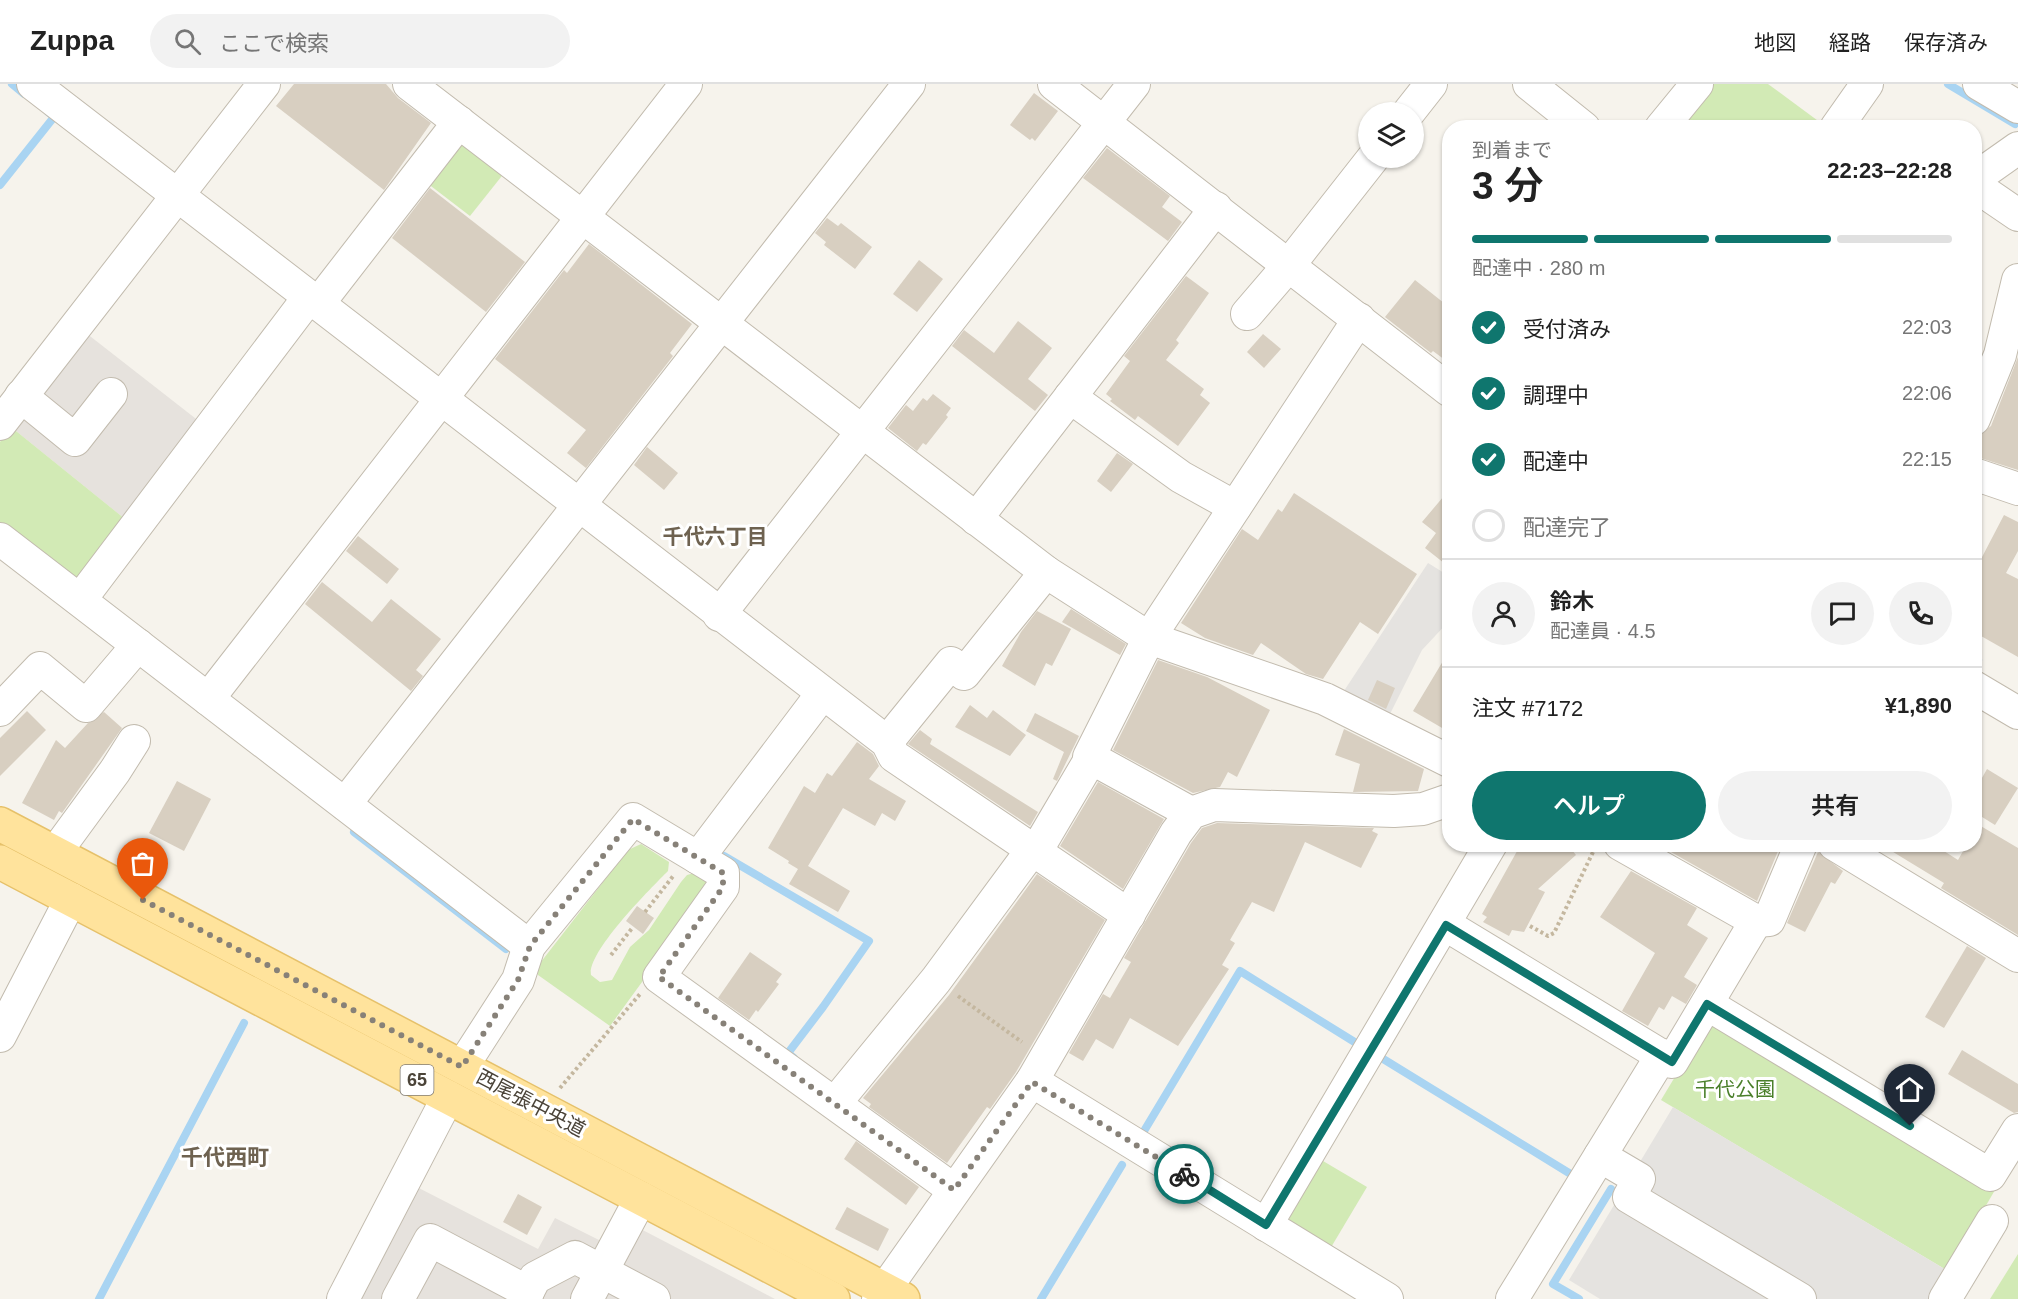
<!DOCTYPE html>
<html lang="ja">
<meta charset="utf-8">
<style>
body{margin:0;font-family:Arial,"Noto Sans JP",sans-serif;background:#f2f2f2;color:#222;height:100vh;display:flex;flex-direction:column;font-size:22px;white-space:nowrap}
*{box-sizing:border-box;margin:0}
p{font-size:20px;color:#767676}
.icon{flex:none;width:33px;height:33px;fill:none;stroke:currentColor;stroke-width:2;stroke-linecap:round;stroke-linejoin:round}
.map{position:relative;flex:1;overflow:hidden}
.sheet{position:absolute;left:1442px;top:36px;width:540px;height:732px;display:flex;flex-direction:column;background:#fff;border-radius:24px;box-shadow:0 2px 4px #0004}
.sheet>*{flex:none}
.controls{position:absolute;left:1358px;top:18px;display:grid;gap:12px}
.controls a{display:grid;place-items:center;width:66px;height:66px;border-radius:50%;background:#fff;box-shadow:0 2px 4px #0004;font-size:30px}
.pin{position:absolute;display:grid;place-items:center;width:51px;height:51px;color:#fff;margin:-62px -26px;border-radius:50% 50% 50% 0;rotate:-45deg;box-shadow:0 0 6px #0007}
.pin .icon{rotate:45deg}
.courier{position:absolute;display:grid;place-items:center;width:60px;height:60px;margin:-30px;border:4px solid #0f766e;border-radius:50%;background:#fff;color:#222;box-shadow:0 2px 8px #0007}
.summary em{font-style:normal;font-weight:600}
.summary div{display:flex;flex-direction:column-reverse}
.summary{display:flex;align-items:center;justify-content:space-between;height:102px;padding:0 30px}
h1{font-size:39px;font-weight:600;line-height:45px}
.bar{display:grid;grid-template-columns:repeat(4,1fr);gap:9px 6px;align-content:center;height:72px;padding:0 30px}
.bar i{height:8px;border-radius:4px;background:#e0e0e0}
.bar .on{background:#0f766e}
.bar p{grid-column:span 4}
.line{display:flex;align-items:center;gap:15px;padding:0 30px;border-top:2px solid #e0e0e0}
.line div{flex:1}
.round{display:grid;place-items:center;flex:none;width:63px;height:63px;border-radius:32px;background:#f2f2f2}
ol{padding:0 30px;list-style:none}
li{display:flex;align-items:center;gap:18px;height:66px}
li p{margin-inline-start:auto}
li .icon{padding:6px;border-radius:50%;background:#0f766e;color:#fff;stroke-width:4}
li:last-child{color:#767676}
li i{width:33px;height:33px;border:3px solid #e0e0e0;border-radius:50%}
.button{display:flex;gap:12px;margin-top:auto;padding:12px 30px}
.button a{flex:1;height:69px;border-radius:36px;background:#0f766e;color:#fff;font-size:24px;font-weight:600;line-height:69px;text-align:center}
.button a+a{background:#f2f2f2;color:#222}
header{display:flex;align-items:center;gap:36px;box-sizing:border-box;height:84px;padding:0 30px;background:#fff;border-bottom:2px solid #e0e0e0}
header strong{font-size:28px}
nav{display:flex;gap:33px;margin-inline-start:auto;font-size:21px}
.search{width:420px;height:54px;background:#f2f2f2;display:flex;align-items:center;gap:15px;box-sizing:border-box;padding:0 21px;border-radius:33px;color:#767676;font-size:22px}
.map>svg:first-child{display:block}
.industrial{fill:#e6e2dd}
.green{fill:#d2eab5}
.parking{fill:#e5e3e0}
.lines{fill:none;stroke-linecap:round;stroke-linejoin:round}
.stream{stroke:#a9d4f2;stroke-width:8}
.building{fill:#d8cfc1}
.minor-casing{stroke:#c2bbae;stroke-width:34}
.major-casing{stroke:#e6c16a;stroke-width:36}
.path{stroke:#c4b79f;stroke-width:4;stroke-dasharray:3 3;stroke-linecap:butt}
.minor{stroke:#fff;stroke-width:32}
.major{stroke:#ffe39c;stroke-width:33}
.done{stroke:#878178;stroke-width:6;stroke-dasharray:0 10.8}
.route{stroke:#0f766e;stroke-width:8}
.labels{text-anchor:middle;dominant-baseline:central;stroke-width:6;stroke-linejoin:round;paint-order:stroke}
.shield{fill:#fff;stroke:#817c74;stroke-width:1.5}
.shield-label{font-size:18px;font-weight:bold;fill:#4b4439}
.park-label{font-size:20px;fill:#4a7f2a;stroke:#fff}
.street-label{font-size:20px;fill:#4b4439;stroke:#fff}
.neighbourhood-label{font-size:21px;font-weight:bold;fill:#6e6250;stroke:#fff}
.quarter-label{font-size:22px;font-weight:bold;fill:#6e6250;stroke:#fff}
</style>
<header>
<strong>Zuppa</strong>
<div class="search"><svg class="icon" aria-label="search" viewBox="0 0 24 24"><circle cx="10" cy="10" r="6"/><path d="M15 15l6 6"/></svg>ここで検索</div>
<nav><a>地図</a><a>経路</a><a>保存済み</a></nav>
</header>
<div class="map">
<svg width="2018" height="1215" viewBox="0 0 2018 1215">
<rect width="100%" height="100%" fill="#f6f3ec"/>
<g class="industrial">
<polygon points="86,249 200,338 125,435 11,343"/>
<polygon points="411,1100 538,1165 555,1134 607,1160 576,1215 352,1215"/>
<polygon points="635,1142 775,1215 596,1215"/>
</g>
<g class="green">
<polygon points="1713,0 1768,0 1825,42 1677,44"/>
<polygon points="469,60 505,88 470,132 427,99 455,62"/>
<polygon points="11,343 125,435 79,495 65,495 0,443 0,358"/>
<path d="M641,760L669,778L668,787C651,804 587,868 591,891L600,898L612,896L630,863L649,846L681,798L687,791L698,788L704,791L709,806L610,942L538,891L537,883L628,766Z"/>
<polygon points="1720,941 1995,1106 1948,1187 1661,1016 1705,943"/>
<polygon points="1318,1074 1367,1103 1330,1165 1291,1141 1287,1125"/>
<polygon points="2018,1170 2018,1215 1990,1215"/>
</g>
<g class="parking">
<polygon points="1428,479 1449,492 1449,537 1422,566 1387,636 1340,613"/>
<polygon points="1673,1023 1948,1187 1931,1215 1600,1215 1569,1196"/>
</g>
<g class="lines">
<g class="stream">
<polyline points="12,0 24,10"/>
<polyline points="1948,0 2015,40"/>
<polyline points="0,101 54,33 48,28"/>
<polyline points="1974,582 1978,576"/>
<polyline points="354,748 506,865"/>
<polyline points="724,772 869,857 823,923 788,969 794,974"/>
<polyline points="1380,973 1569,1089"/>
<polyline points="1144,1047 1240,887 1361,962"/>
<polyline points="99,1215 244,939"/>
<polyline points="1041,1215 1122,1081"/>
<polyline points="1579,1215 1553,1200 1611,1105"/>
</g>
</g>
<g class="building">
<polygon points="294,0 386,0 398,14 431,39 384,106 276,22"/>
<polygon points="1034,9 1058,27 1035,57 1032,54 1030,56 1010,41"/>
<polygon points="1107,64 1170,112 1162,123 1182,138 1168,157 1083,94"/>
<polygon points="430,104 525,178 486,228 392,154"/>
<polygon points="827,134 838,142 841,139 872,163 855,185 824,161 826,158 815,149"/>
<polygon points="589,160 692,240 670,269 673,272 586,384 567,369 586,346 495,275 564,186 567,189"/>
<polygon points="919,176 943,195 917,228 893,210"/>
<polygon points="1186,192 1209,209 1176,256 1179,259 1166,276 1204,305 1200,311 1210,319 1178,362 1138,332 1135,336 1110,317 1112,315 1106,310 1130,277 1124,272"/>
<polygon points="1415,196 1449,223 1449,279 1433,267 1431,269 1385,233"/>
<polygon points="1018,237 1052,264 1028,295 1048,311 1035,327 952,262 964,246 994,269"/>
<polygon points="1263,250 1281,265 1264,284 1247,268"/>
<polygon points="2018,273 2018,386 1974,372 1978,352 1991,342"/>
<polygon points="933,310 951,324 946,331 948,333 926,361 923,359 917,367 888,344 906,321 913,327 923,314 927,317"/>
<polygon points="647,363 678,389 664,406 634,381"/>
<polygon points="1117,369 1133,380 1111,408 1097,397"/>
<polygon points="1449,406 1449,483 1425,464 1436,449 1422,438"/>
<polygon points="1294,409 1417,490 1378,550 1360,538 1323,595 1306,590 1261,559 1253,571 1205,554 1181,539 1242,445 1258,456 1278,425 1282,428"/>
<polygon points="2004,431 2018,438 2018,467 2006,489 2018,495 2018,573 1974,548 1974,471 1981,475"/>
<polygon points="358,452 399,485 387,500 346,467"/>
<polygon points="322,498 372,538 391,515 441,555 416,586 423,592 411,607 305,520"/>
<polygon points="1071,525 1126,560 1120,571 1062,538"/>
<polygon points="1037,527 1071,545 1052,582 1046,579 1035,602 1002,582 1021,548"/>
<polygon points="1449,567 1449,648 1413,627"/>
<polygon points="1158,576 1207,593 1270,626 1237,693 1228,688 1220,703 1193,709 1113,666"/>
<polygon points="1377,596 1395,604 1386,625 1368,616"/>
<polygon points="970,621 987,634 993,626 1026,651 1010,672 955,643"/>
<polygon points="27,627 46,646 0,692 0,654"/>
<polygon points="104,628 122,644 62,729 59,727 54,736 22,719 56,656 65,664 88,639"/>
<polygon points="1035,629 1079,652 1057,697 1053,695 1064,668 1026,647"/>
<polygon points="1344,645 1424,685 1418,707 1353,708 1360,680 1335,671"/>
<polygon points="920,646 932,655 930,660 1038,728 1030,742 908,660"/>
<polygon points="857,658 873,670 879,682 869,695 906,717 895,737 882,729 875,742 843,724 808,782 850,807 838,828 789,800 798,785 788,779 789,777 768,764 804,702 815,709 827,689 832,692"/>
<polygon points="1987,685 2018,704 1995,741 1974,728 1974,708"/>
<polygon points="177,697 211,715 184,767 149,749"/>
<polygon points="1098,698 1164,735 1123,805 1060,762"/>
<polygon points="1217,739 1374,744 1372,747 1378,750 1361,784 1305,758 1274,828 1252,818 1230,856 1235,859 1222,881 1229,885 1178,962 1130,934 1113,965 1096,955 1083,977 1069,969 1103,910 1110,914 1131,878 1124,874 1191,759 1202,744"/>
<polygon points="1979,741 2018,764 2018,851 1941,804 1944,799 1880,760 1933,760 1958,776 1967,760 1974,760 1974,749"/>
<polygon points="1521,760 1567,760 1576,771 1538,805 1545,808 1524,848 1512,846 1509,852 1483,838 1487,833 1482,830"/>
<polygon points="1657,760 1781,760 1757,817"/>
<polygon points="1818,768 1843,787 1835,800 1831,798 1805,848 1787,839"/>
<polygon points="1631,787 1697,824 1687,841 1708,854 1684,893 1697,901 1686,920 1672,912 1664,926 1659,923 1648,942 1622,927 1655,869 1600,833"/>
<polygon points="1037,790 1105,836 1016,988 990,1025 987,1023 947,1079 869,1023 871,1020 863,1014 949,911"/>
<polygon points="637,822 654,834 643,850 626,837"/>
<polygon points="1967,862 1986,874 1944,944 1925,933"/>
<polygon points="750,868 782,890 776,898 779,900 758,928 756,926 749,936 718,914"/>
<polygon points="1962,966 2018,1000 2018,1028 2014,1029 1948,990"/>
<polygon points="856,1057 919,1103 906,1121 844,1075"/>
<polygon points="518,1110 542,1123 527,1151 503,1138"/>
<polygon points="847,1123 889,1145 878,1167 835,1145"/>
</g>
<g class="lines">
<defs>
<g id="minor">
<polyline points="33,0 887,658 894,672 1129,831"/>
<polyline points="409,0 1046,488 1149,554 1325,615 1449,677"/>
<polyline points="1054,0 1449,306"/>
<polyline points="1529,0 1584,44"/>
<polyline points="1979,0 2018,23"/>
<polyline points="1409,28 1431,0"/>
<polyline points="1661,44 1697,0"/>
<polyline points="1836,44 1867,0"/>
<polyline points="1974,95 2018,64"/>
<polyline points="1974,101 2018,131"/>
<polyline points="318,220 459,38"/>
<polyline points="1247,230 1289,181 1373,74"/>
<polyline points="21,312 75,356 111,310"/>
<polyline points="1070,313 1181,393 1235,423"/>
<polyline points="1974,335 2000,271 2018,196"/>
<polyline points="0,340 264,0"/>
<polyline points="1974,390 2018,405"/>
<polyline points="976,435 1216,124"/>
<polyline points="0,455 529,862"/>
<polyline points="80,516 309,213"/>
<polyline points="719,531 1134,0"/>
<polyline points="1974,603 2018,629"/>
<polyline points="208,615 686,0"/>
<polyline points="0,626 40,584 86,622 138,561"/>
<polyline points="887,658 951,579 964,590 1046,488"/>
<polyline points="1091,674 1191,729"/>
<polyline points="345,720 909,0"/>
<polyline points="1620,760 1756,837 1769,836 1801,760"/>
<polyline points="1834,760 2018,872"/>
<polyline points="55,769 115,687 134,657"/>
<polyline points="1035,769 1091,674 1089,673 1149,554 1359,235"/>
<polyline points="698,774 723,789 723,803 659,893 954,1106"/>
<polyline points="1446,841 1672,978 1756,837"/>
<polyline points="1707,920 1990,1091 2018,1046"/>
<polyline points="0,952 71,815"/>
<polyline points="462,983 518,896 529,862 633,735 698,774 822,610"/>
<polyline points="1032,997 1387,1215"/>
<polyline points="836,1018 936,896 1032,766"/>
<polyline points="1600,1072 1639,1095 1629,1113 1800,1215"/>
<polyline points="1266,1141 1491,760"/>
<polyline points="343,1215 448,1013"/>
<polyline points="398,1215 430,1156 528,1208"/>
<polyline points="524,1215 535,1194 575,1173 654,1215"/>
<polyline points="587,1215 641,1114"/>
<polyline points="878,1215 1032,997 1176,749 1191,729 1214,721 1394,727 1423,725 1449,716"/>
<polyline points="1512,1215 1662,971"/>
<polyline points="1945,1215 1992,1137"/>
</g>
<g id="major">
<polyline points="0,740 903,1215"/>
<polyline points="0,778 833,1215"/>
</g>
</defs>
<use href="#minor" class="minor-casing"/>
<use href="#major" class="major-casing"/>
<g class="path">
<polyline points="645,828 674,791"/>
<polyline points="1530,842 1548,852 1554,849 1594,766"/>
<polyline points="611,871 633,843"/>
<polyline points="958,912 1022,958"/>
<polyline points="560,1004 640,910"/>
</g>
<use href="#minor" class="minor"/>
<use href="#major" class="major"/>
</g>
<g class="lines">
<polyline class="done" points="143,816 462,983 518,896 530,862 633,735 723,789 723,803 659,893 954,1106 1032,998 1184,1090"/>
<polyline class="route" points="1184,1090 1266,1141 1446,841 1672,978 1707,920 1910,1042"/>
</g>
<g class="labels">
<rect class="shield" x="400.5" y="981" width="33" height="30" rx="4.5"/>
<g class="shield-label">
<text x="417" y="996">65</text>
</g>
<g class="park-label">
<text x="1735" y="1005">千代公園</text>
</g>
<g class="street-label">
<text transform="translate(531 1019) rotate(28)">西尾張中央道</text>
</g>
<g class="neighbourhood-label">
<text x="715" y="452">千代六丁目</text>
</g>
<g class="quarter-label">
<text x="225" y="1073">千代西町</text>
</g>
</g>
</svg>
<div class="controls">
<a><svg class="icon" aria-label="layers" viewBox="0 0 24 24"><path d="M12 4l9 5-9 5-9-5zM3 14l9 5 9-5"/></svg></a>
</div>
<div class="pin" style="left:143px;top:816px;background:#ea580c"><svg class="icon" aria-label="bag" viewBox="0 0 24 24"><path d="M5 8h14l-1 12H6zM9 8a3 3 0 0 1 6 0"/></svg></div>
<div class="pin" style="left:1910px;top:1042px;background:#1f2937"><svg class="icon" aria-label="home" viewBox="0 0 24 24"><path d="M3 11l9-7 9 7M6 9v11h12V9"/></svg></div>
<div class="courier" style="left:1184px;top:1090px"><svg class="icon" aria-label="bike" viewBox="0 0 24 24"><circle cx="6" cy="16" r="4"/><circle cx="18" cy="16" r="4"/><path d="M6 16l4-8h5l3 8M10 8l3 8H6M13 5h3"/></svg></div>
<section class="sheet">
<div class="summary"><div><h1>3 分</h1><p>到着まで</p></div><em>22:23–22:28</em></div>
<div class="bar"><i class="on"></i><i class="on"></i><i class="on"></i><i></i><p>配達中 · 280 m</p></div>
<ol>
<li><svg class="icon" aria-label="check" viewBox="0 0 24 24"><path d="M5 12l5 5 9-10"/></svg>受付済み<p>22:03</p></li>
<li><svg class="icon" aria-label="check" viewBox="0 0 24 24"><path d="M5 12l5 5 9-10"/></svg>調理中<p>22:06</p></li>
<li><svg class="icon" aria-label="check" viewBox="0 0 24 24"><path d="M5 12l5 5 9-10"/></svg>配達中<p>22:15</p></li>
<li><i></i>配達完了</li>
</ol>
<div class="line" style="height:108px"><a class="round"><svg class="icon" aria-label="person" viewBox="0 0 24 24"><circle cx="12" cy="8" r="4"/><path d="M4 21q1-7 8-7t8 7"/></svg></a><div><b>鈴木</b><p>配達員 · 4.5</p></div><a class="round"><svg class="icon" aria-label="chat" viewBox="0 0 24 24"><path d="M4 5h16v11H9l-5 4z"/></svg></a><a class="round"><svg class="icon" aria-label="phone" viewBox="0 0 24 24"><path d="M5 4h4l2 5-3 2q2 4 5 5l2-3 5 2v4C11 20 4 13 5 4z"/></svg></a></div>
<div class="line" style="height:78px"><div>注文 #7172</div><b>¥1,890</b></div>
<div class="button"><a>ヘルプ</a><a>共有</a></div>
</section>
</div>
